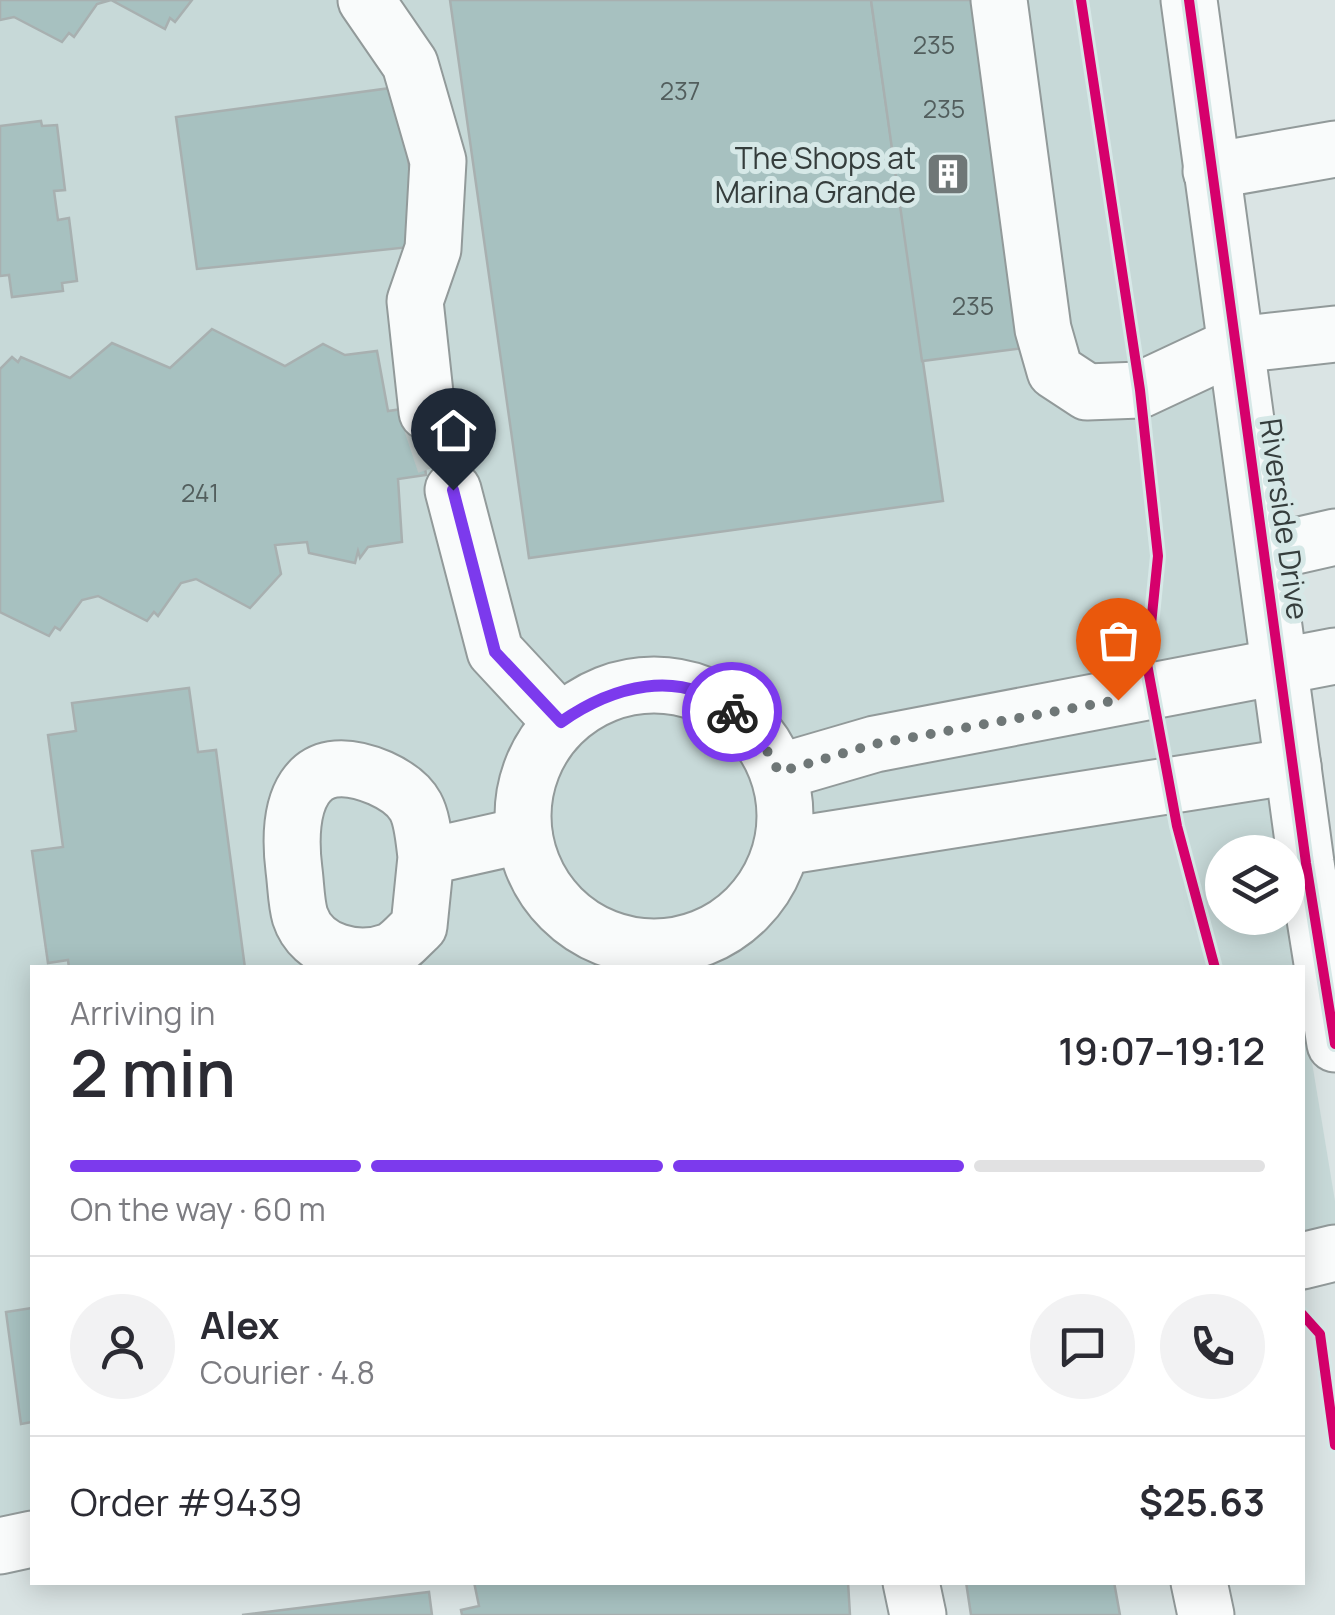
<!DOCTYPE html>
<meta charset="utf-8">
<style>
body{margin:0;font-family:Manrope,sans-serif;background:#f2f2f3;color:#2b2b33;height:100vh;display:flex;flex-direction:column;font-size:38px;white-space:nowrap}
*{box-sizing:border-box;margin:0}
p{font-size:32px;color:#7c7c81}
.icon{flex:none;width:55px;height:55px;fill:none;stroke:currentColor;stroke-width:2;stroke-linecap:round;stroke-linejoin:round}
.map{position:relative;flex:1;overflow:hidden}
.side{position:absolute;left:30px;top:965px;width:1275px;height:620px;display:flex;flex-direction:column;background:#fff;border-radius:0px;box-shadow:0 5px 25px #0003}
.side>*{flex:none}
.tools{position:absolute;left:1205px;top:835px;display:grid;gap:20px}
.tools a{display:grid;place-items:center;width:100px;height:100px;border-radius:50%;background:#fff;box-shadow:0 5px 25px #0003;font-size:50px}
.pin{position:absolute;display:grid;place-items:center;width:85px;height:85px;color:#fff;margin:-102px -42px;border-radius:50% 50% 50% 0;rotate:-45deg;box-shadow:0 0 10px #0007}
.pin .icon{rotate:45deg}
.courier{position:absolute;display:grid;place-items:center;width:100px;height:100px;margin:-50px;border:8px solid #7c3aed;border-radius:50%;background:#fff;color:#222;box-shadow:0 2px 12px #0007}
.summary em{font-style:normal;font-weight:600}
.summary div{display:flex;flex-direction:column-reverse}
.summary{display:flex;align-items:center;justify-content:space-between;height:170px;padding:0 40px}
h1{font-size:65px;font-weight:600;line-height:75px}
.bar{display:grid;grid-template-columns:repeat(4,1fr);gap:15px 10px;align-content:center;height:120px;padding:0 40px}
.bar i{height:12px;border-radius:8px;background:#e1e1e2}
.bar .current{background:#7c3aed}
.bar p{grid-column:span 4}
.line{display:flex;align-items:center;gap:25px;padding:0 40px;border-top:2px solid #e1e1e2}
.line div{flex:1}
.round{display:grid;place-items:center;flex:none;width:105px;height:105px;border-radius:52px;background:#f2f2f3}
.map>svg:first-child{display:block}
.built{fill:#c7d9d8}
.building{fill:#a7c1c0;stroke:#a8b0b0;stroke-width:2.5}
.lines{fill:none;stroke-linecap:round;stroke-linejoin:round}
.minor-tunnel{stroke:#b9c3c2;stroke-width:55;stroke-dasharray:55 28;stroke-linecap:butt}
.minor-casing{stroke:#929a9a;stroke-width:59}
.minor{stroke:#f9fbfb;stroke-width:55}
.cycleway-casing{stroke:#d6e8e7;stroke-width:16}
.cycleway{stroke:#d6006c;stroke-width:10}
.done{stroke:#6f7777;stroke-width:10;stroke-dasharray:0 18}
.route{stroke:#7c3aed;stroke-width:12}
.labels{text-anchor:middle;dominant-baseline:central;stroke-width:10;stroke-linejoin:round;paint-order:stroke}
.number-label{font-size:25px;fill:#525e5d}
.poi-label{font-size:30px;fill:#353d3c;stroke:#d6e8e7;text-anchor:end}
.street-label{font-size:30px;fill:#353d3c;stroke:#d6e8e7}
</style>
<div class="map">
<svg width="1335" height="1615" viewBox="0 0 1335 1615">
<rect width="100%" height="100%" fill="#dae4e4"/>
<g class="built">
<polygon points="0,0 1164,0 1279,852 1222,852 1222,918 1288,918 1297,967 32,968 32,1511 0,1518"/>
<polygon points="1302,1002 1335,1201 1335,1225 1303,1232"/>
</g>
<g class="building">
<polygon points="0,0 192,0 175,22 170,18 165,29 111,0 97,4 74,37 69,33 62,42 14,17 0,20"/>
<polygon points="450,0 871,0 943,501 529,558"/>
<polygon points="871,0 975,0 1024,348 922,361"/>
<polygon points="398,87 420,246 197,269 176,117"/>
<polygon points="41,121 42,126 57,125 65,190 54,191 58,220 69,218 77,281 62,283 63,291 12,297 9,275 0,276 0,126"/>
<polygon points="212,329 285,366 323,344 345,355 377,351 388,411 416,407 426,475 398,479 402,542 368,547 360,558 358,551 355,563 309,553 307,542 275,545 281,574 250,608 196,579 181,583 158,616 154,612 147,621 98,596 82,600 60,630 55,627 49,636 0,612 0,369 12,357 18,362 21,357 70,378 112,343 170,368"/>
<polygon points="189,688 198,752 216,750 245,968 69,968 68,960 48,963 32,851 63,847 48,735 76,731 72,703"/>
<polygon points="32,1308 32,1422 21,1424 6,1312"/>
<polygon points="474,1582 848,1582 850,1615 462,1615 461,1610 479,1606"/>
<polygon points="966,1582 1114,1582 1120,1615 971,1615"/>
<polygon points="429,1592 432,1615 242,1615"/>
</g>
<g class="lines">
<polyline class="minor-tunnel" points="427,412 453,490"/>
<defs>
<g id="minor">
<polyline points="366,0 410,64 438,161 433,249 415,301 427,412"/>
<polyline points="999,0 1043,329 1055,371 1087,392 1140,390 1236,345 1335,334"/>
<polyline points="1189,0 1306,863 1335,1044"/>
<polyline points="1211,171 1335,149"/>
<polyline points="453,490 495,651 561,722"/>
<polyline points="1265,553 1335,537"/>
<circle cx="654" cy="816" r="131"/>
<polyline points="779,772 875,744 1335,656"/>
<polyline points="782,847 1293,766"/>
<path d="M426,857C421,816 422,797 380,778C302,745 286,806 294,870C296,885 296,902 300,916C312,953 358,963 390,951C401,946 411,933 419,926L426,857L524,835"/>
<polyline points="1302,1261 1335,1253"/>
<polyline points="0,1546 32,1539"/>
<polyline points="911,1582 918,1615"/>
<polyline points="1199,1582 1206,1615"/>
</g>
</defs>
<use href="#minor" class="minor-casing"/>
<use href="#minor" class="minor"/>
<defs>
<g id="cycleway">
<polyline points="1081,0 1140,390 1158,556 1147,664 1177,826 1215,968"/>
<polyline points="1189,0 1306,863 1335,1044"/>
<polyline points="1302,1314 1320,1334 1335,1445"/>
</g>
</defs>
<use href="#cycleway" class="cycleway-casing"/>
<use href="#cycleway" class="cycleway"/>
</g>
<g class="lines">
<polyline class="done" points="732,712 757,733 779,772 875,744 1118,700"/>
<path class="route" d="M453,490L495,652L561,722C611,687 680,666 732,712"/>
</g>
<defs>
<symbol id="building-square" viewBox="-11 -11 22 22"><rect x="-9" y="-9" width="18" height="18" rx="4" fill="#6f7777" stroke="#d6e8e7"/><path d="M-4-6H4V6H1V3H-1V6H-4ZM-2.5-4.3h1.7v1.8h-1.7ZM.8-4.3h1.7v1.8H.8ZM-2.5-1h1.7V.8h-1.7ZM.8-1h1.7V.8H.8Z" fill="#fff"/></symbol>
</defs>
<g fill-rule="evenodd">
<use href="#building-square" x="923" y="149" width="50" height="50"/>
</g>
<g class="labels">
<g class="number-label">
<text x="934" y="44">235</text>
<text x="680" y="90">237</text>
<text x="944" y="108">235</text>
<text x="973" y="305">235</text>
<text x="200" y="492">241</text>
</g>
<g class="poi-label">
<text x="916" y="157">The Shops at<tspan x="916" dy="34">Marina Grande</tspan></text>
</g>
<g class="street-label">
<text transform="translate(1285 519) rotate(82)">Riverside Drive</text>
</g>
</g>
</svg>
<div class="tools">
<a><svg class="icon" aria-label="layers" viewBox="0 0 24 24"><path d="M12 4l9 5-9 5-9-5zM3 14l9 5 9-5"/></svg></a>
</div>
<div class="pin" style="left:1118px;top:700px;background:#ea580c"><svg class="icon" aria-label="bag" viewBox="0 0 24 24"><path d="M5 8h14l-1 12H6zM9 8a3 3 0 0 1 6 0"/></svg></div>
<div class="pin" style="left:453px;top:490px;background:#1f2937"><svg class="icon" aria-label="home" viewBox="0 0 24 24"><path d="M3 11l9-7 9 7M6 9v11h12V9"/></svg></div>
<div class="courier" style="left:732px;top:712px"><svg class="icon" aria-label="bike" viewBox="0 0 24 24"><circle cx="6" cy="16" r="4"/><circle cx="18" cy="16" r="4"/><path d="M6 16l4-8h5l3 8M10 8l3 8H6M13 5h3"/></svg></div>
<section class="side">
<div class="summary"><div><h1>2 min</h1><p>Arriving in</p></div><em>19:07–19:12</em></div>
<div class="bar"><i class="current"></i><i class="current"></i><i class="current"></i><i></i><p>On the way · 60 m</p></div>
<div class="line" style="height:180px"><a class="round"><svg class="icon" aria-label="person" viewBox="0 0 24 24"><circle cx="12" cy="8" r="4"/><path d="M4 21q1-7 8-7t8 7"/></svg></a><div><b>Alex</b><p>Courier · 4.8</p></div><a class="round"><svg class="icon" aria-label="chat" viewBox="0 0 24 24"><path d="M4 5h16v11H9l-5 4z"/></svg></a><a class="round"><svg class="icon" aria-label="phone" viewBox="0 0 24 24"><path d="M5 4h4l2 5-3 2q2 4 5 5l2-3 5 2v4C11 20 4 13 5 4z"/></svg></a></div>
<div class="line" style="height:130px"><div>Order #9439</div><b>$25.63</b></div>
</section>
</div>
